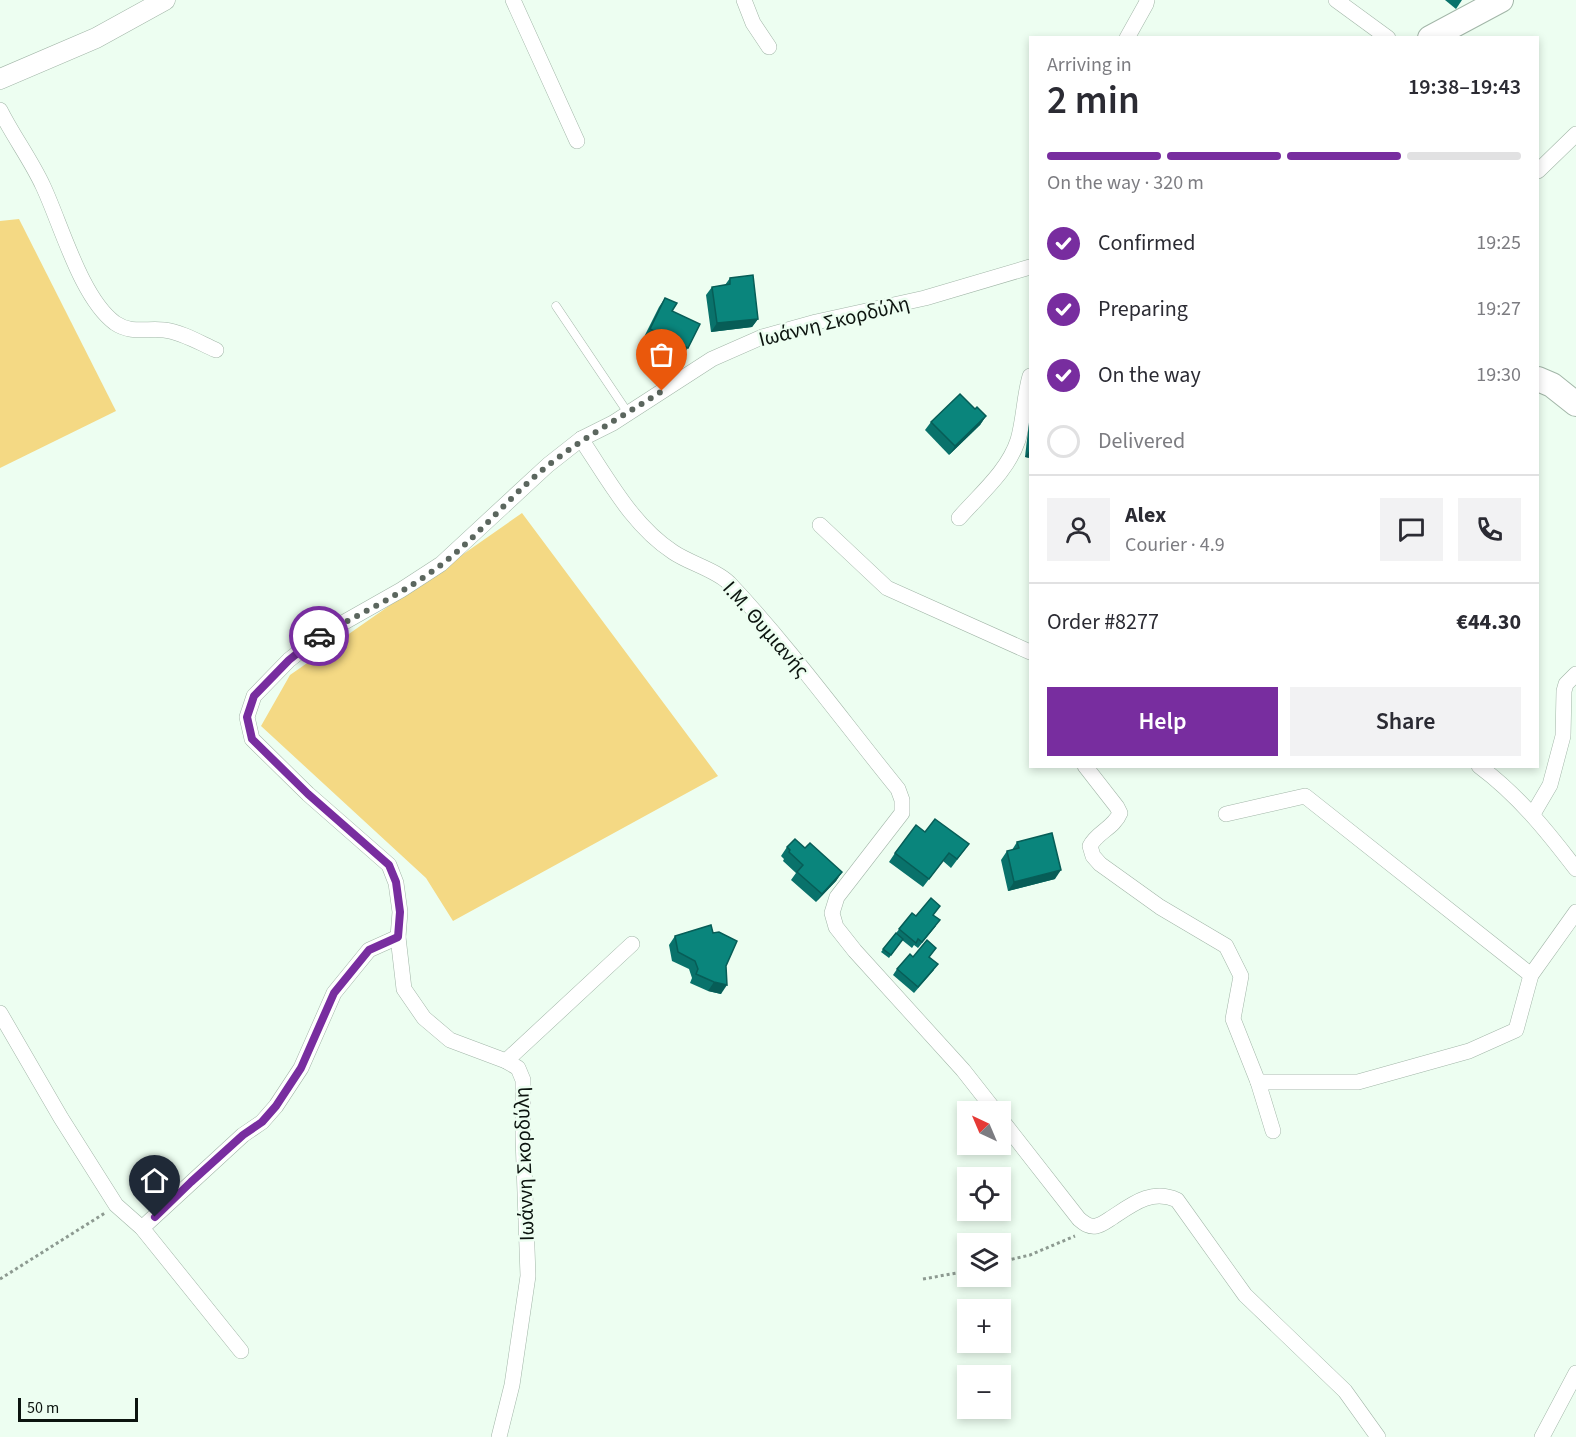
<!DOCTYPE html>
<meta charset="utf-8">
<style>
body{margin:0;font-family:"Source Sans 3",sans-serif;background:#f2f2f3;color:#2b2b33;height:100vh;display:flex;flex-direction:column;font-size:22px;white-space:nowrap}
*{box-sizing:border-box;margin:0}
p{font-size:20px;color:#7c7c81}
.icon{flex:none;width:33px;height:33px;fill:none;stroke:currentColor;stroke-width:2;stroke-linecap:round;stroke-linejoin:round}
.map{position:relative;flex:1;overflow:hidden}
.drawer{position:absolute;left:1029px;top:36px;width:510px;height:732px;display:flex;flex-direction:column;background:#fff;border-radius:0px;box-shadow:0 3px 9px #0003}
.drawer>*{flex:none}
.needle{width:39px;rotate:316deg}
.tools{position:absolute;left:957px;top:1101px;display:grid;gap:12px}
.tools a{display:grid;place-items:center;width:54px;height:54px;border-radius:0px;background:#fff;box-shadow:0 3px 9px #0003;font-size:30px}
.scale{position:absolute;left:18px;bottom:15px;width:120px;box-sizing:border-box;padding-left:6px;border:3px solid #0c140f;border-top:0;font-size:16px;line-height:21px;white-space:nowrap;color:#0c140f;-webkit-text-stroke:4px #edfef1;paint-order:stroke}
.pin{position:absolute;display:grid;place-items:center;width:51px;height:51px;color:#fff;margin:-62px -26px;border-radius:50% 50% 50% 0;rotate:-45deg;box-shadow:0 0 6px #0007}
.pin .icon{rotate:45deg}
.courier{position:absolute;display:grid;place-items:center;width:60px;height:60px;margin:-30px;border:4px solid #782d9f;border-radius:50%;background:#fff;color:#222;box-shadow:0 2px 8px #0007}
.summary em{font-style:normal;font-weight:600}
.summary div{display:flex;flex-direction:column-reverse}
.summary{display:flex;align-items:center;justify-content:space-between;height:102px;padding:0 18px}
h1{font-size:39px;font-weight:600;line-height:45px}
.bar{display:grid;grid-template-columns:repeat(4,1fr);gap:9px 6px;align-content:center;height:72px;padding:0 18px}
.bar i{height:8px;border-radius:4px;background:#e1e1e2}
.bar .selected{background:#782d9f}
.bar p{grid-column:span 4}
.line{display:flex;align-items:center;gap:15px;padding:0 18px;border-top:2px solid #e1e1e2}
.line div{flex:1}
.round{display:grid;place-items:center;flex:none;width:63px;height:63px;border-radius:0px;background:#f2f2f3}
ol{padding:0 18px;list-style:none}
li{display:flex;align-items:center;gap:18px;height:66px}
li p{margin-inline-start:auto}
li .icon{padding:6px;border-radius:50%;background:#782d9f;color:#fff;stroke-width:4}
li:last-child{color:#7c7c81}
li i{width:33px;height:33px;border:3px solid #e1e1e2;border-radius:50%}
.primary-button{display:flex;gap:12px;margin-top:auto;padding:12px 18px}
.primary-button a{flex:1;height:69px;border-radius:0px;background:#782d9f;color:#fff;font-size:24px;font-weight:600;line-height:69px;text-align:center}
.primary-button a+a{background:#f2f2f3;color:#2b2b33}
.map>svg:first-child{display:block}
.green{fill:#f4d984}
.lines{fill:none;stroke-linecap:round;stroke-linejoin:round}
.service-casing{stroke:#a2b6a8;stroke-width:9}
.minor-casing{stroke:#a2b6a8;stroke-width:16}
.tertiary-casing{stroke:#a2b6a8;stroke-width:21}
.primary-casing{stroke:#a2b6a8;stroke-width:26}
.path{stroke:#8d9a91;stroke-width:3;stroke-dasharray:3 3;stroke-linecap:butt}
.service{stroke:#fff;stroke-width:8}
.minor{stroke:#fff;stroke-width:15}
.tertiary{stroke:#fff;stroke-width:20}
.primary{stroke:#fff;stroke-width:24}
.wall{fill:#09726b}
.shaded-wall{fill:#075d57}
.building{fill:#0a857c;stroke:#075d57;stroke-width:1.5}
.done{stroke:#5b665e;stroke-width:6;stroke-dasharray:0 10.8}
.route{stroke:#782d9f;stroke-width:8}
.labels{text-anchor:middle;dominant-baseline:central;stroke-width:5;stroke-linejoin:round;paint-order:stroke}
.street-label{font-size:21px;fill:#0c140f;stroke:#edfef1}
</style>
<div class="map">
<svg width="1576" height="1437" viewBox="0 0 1576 1437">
<rect width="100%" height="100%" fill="#edfef1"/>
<g class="green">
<polygon points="19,219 116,411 0,468 0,221"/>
<polygon points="522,513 718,776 453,921 426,878 261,726 290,675"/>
</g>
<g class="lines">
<defs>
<polyline id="service" points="556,306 628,413"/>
<g id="minor">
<polyline points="513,0 577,141"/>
<polyline points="744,0 753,23 769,47"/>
<polyline points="1336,0 1388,38"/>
<polyline points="1127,38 1146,4 1147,0"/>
<path d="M0,110C13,136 31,160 43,186C61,224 81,298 115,323C131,334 147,328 164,330C182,332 200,343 216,350"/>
<polyline points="1538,171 1576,134"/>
<path d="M581,439C608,479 632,525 673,552C689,563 716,570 729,583C790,648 842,720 898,789L902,800V813L837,897L832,913L836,927L855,951L963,1070L996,1112"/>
<path d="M959,518C980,494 1008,471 1018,440C1024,419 1024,397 1030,376"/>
<polyline points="820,525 887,588 1030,652"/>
<path d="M1085,766L1117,807L1120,813C1114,828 1097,832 1090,846L1093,856L1100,864L1160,907L1226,946L1241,976L1233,1019L1258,1082"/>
<path d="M1479,766C1518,795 1547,831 1576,869"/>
<polyline points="1226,814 1305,796 1531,975"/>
<polyline points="1533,814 1550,785 1563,736 1564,691 1566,684 1576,674"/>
<polyline points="0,1013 61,1118 116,1205 142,1228 241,1351"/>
<polyline points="506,1061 632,944"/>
<path d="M1000,1118L1079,1219C1085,1224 1089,1227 1096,1226C1102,1225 1108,1220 1113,1217C1134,1203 1152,1189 1177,1200L1245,1295L1345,1391L1378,1437"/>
<polyline points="1273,1131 1258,1082 1358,1082 1469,1051 1516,1030 1531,975 1576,912"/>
<polyline points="142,1228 243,1135 262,1122 276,1106 301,1068 334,993 369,950 398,937"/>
<polyline points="499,1437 512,1385 528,1276 523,1137 523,1080 518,1068 506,1061 450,1040 424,1018 404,989 398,937 400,912 396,883 389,865 308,794 252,739 247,717 254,696 289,660 318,637 401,590 441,564 548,465 581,439 613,423 712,359 762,337 816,322 925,298 1030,267"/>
<polyline points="1542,1437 1576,1373"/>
</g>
<polyline id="tertiary" points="0,79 96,38 165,0"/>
<g id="primary">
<polyline points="1430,38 1501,0"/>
<polyline points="1538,379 1552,385 1576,404"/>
</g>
</defs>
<use href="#service" class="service-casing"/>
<use href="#minor" class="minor-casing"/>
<use href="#tertiary" class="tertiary-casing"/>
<use href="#primary" class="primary-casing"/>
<g class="path">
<polyline points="1000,1262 1030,1255 1075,1236"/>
<polyline points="0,1279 105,1213"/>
<polyline points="923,1279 968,1271"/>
</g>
<use href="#service" class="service"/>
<use href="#minor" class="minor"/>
<use href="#tertiary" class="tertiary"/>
<use href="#primary" class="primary"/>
</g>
<g class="wall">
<polygon points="1445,0 1462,0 1456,9"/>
<polygon points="730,278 758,319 752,327 711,332 706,295 712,287 725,285"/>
<polygon points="665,298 672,311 688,348 682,356 644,337 659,307"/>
<polygon points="975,409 986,416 980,425 949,455 925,430 931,422"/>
<polygon points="1030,414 1030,458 1025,457"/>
<polygon points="925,832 969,844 951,868 943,861 923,887 889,862 895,853"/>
<polygon points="1017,842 1055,879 1008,891 1001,860 1007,851 1012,850"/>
<polygon points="787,847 805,848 842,872 836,881 816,902 791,880 796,873 783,861 784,859 781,856"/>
<polygon points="912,913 916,916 933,915 936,926 918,948 914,945 912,948 902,940 889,958 881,952"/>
<polygon points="675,936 726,966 721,994 708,991 690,983 692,978 689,969 672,961 669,945"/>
<polygon points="913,957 929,957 934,970 914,993 893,975 897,969"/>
</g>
<g class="shaded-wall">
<polygon points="758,319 752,327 711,332 717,323"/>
<polygon points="986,416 980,425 949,455 955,446"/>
<polygon points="1030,450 1030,458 1025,457"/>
<polygon points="1061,870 1055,879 1008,891 1014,882"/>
<polygon points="842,872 836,881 816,902 822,894"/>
<polygon points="714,982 727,985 721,994 708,991"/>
</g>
<g class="building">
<polygon points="753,275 758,319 717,323 712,287 730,284 730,278"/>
<polygon points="665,298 677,303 672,311 700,324 688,348 650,329"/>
<polygon points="960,394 975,409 977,407 986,416 955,446 931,422"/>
<polygon points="935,819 969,844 957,859 949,853 929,879 895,853 916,825 925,832"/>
<polygon points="1052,833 1061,870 1014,882 1007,851 1019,848 1017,842"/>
<polygon points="795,839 805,848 810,843 842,872 822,894 797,872 803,865 789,852 790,850 787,847"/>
<polygon points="931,898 940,906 933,915 940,920 922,942 918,939 916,943 899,929 912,913 916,916"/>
<polygon points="711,925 713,933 719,932 737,941 726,966 727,985 714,982 696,974 698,969 695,961 678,952 675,936"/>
<polygon points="896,933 903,939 891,955 883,949"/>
<polygon points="927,940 936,948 929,957 938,964 918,987 897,969 910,954 913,957"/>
</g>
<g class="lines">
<path class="done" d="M319,636C360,614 404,593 441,565C480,535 512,493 551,463C586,436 625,415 662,391"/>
<polyline class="route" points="155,1217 191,1182 243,1135 262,1122 276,1106 301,1068 334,993 369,950 398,937 400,912 396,882 389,865 308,794 252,739 247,717 254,696 289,660 319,636"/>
</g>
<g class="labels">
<g class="street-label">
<text transform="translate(834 321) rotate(-14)">Ιωάννη Σκορδύλη</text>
<text transform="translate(766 629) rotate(49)">Ι.Μ. Θυμιανής</text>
<text transform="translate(524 1164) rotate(-92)">Ιωάννη Σκορδύλη</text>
</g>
</g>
</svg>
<div class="tools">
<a><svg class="needle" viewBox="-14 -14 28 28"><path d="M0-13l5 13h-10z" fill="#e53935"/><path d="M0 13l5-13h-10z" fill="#7c7c81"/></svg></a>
<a><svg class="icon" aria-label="locate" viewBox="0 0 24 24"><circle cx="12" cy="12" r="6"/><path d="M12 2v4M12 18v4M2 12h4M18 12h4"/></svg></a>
<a><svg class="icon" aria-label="layers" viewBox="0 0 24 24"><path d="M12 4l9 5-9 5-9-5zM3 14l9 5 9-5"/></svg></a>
<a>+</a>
<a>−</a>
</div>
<div class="scale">50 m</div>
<div class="pin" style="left:662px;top:391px;background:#ea580c"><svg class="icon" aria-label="bag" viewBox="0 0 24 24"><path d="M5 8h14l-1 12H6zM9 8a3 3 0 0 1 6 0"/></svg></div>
<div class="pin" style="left:155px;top:1217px;background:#1f2937"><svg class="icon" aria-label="home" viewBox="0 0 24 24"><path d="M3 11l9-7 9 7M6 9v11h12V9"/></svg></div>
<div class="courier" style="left:319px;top:636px"><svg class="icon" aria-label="car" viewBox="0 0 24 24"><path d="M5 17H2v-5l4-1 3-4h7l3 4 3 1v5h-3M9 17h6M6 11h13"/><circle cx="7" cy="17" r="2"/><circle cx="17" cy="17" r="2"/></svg></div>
<section class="drawer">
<div class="summary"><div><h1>2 min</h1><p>Arriving in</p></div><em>19:38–19:43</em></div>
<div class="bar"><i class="selected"></i><i class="selected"></i><i class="selected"></i><i></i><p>On the way · 320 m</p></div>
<ol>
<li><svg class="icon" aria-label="check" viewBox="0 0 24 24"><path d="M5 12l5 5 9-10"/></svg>Confirmed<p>19:25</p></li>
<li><svg class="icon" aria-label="check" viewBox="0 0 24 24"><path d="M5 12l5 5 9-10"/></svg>Preparing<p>19:27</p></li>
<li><svg class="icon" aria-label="check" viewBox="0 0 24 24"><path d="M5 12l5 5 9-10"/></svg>On the way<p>19:30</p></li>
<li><i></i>Delivered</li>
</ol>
<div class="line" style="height:108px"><a class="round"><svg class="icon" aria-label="person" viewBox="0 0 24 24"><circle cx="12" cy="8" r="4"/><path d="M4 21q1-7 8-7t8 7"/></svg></a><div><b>Alex</b><p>Courier · 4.9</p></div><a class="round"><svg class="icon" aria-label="chat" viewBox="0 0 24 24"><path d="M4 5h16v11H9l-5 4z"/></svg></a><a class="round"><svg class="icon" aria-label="phone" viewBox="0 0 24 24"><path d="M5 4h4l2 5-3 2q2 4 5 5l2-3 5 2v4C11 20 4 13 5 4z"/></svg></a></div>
<div class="line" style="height:78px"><div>Order #8277</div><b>€44.30</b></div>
<div class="primary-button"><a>Help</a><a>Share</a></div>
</section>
</div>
